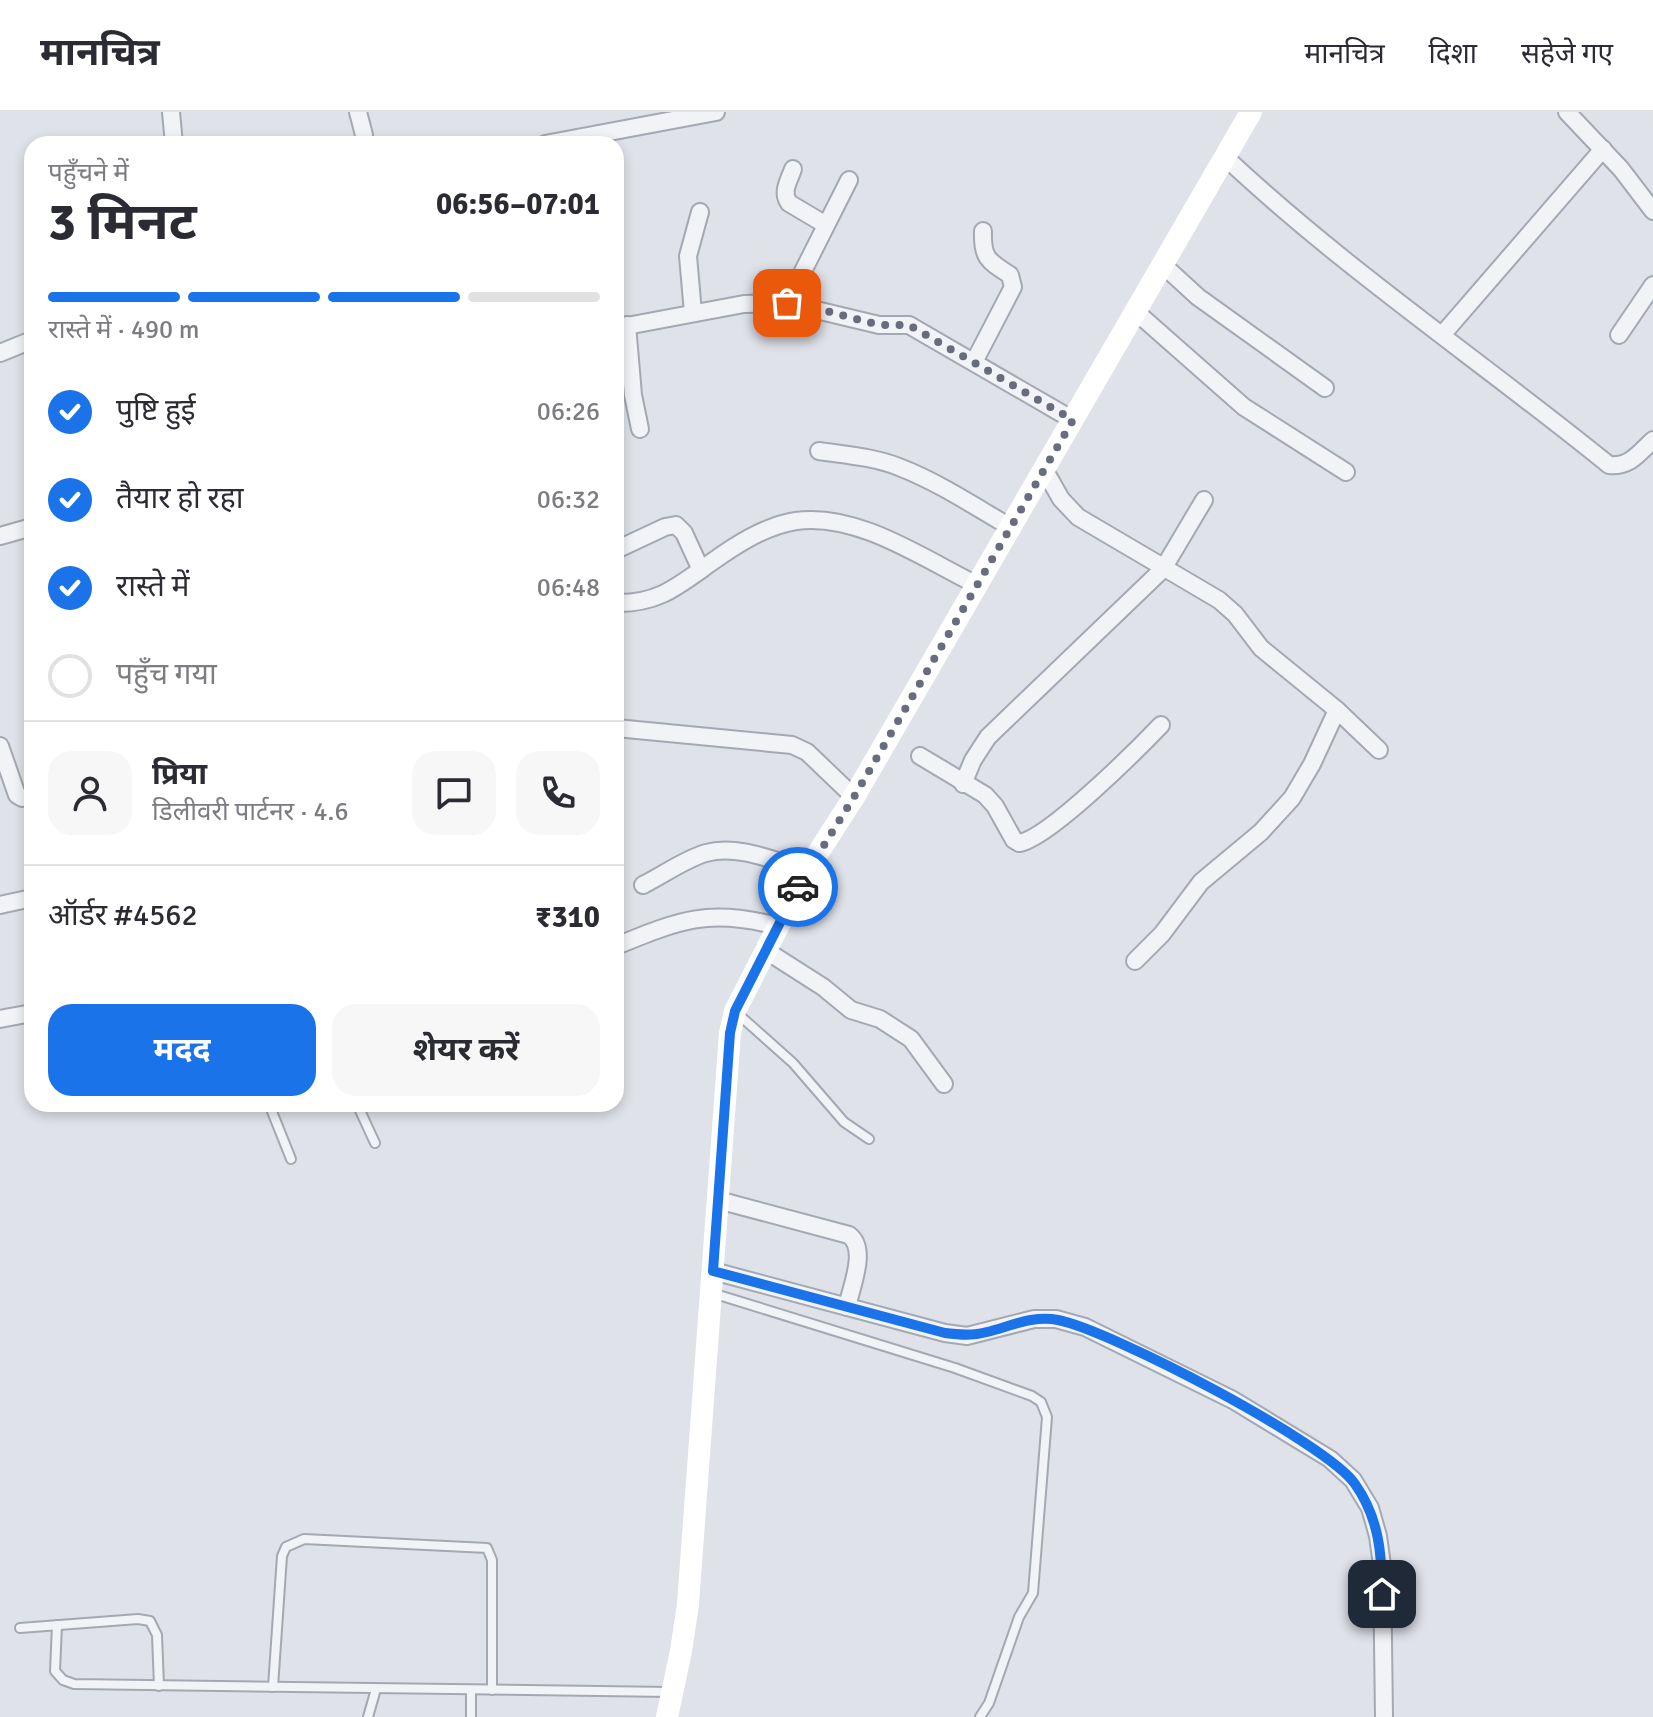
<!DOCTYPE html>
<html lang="hi">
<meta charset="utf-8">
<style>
body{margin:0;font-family:Signika,"Noto Sans Devanagari",sans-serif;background:#f7f7f7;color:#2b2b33;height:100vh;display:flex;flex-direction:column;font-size:30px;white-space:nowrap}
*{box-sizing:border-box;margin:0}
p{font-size:26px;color:#7c7c81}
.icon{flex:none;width:44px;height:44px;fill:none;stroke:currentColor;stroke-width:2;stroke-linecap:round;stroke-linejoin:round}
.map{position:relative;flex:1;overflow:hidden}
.details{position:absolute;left:24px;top:24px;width:600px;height:976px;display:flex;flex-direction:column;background:#fff;border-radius:24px;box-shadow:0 4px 12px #0003}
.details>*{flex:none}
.pin{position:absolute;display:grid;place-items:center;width:68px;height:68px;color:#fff;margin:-34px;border-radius:16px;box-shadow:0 4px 12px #0006}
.courier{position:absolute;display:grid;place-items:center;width:80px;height:80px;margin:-40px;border:6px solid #1a73e8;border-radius:50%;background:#fff;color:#222;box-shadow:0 2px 10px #0007}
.overview em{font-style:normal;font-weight:700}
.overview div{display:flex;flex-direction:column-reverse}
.overview{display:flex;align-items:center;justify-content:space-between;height:136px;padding:0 24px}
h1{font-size:52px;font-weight:700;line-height:60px}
.bar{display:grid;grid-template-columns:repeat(4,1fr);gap:12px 8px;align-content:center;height:96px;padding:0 24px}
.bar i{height:10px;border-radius:6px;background:#e1e1e2}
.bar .selected{background:#1a73e8}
.bar p{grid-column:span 4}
.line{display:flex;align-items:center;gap:20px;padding:0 24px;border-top:2px solid #e1e1e2}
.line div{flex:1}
.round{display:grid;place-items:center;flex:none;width:84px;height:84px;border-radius:24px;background:#f7f7f7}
ol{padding:0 24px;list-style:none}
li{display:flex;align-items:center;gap:24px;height:88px}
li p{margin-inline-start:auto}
li .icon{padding:8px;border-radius:50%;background:#1a73e8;color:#fff;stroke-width:4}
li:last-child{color:#7c7c81}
li i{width:44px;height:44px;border:4px solid #e1e1e2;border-radius:50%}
.primary-button{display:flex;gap:16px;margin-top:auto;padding:16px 24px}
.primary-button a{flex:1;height:92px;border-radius:24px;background:#1a73e8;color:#fff;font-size:32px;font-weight:700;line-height:92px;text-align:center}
.primary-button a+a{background:#f7f7f7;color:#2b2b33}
header{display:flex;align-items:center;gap:48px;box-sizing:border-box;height:112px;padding:0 40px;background:#fff;border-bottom:2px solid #e1e1e2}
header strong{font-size:38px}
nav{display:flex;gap:44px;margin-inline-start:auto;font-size:28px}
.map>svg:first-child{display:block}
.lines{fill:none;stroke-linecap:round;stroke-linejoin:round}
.lane-casing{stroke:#a4a8b3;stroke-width:12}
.street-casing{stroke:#a4a8b3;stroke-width:20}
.lane{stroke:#f2f3f7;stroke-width:8}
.street{stroke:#f2f3f7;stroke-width:16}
.secondary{stroke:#fff;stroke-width:22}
.done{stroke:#676d7c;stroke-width:8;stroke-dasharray:0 14.4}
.route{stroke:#1a73e8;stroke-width:10}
</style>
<header>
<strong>मानचित्र</strong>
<nav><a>मानचित्र</a><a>दिशा</a><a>सहेजे गए</a></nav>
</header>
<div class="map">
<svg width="1653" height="1605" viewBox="0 0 1653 1605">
<rect width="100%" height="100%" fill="#dfe2e9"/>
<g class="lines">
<defs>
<g id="lane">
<polyline points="738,902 793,951 844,1010 869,1027"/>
<polyline points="269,992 291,1047"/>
<polyline points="357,992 375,1031"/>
<polyline points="712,1181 955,1256 1032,1284 1041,1290 1047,1305 1033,1481 1019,1505 989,1591 980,1605"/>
<polyline points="57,1513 55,1559 63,1568 74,1572 671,1580"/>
<polyline points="20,1516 138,1507 150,1509 157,1523 159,1574"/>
<polyline points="273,1575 282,1444 286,1435 304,1427 487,1436 492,1448 492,1578"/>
<polyline points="368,1605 376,1577"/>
<polyline points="471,1605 471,1578"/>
</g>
<g id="street">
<polyline points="171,0 174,32"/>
<polyline points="358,0 364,23"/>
<polyline points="1567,0 1621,57 1653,99"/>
<polyline points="545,32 716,0"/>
<path d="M1224,44C1344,157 1481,249 1609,353C1630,355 1639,341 1653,328"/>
<path d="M793,57C789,69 781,80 789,91L826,113"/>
<polyline points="1163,153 1198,185 1325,276"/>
<polyline points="787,191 849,68"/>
<polyline points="1135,199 1244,295 1346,360"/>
<polyline points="693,201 688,144 700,100"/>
<polyline points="627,213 633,283 640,317"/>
<polyline points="616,216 744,192 787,191 879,213 909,213 1073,308"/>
<polyline points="1442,223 1603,37"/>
<polyline points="1619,223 1653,173"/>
<polyline points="0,241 32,228"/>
<path d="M974,250L1013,175L1010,163C988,149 982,146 983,119"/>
<path d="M819,339C846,343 874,345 899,355C938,370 974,394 1010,415"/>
<polyline points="1044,357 1061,387 1078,405 1219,488 1235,502 1261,536 1337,598 1379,638"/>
<polyline points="0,424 32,415"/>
<polyline points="616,438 665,415 676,413 684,421 701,458"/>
<path d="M616,491C657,492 677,475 709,452C734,434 764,414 796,409C857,400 924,447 977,473"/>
<polyline points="616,616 792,633 807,640 854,685"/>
<polyline points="0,634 17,683 22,686 32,684"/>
<path d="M920,644L985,683L995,694L1014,728L1019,731C1048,727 1138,637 1161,613"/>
<polyline points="963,672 973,648 988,625 1163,457 1204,388"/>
<path d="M643,773C663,763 685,747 706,741C739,732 776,750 807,758"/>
<polyline points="0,793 32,786"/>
<path d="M616,834C680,808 708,796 777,814"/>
<polyline points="765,838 823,875 851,898 880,907 911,927 944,972"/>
<polyline points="1135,849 1162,822 1201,770 1261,720 1292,686 1312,652 1337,598"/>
<polyline points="0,907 32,901"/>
<path d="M718,1088L849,1123C868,1137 851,1175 847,1195"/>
<polyline points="713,1159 945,1221 967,1224 1034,1207 1056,1207 1085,1215 1233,1288 1330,1347 1353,1368 1370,1396 1378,1424 1382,1453 1384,1605"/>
</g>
</defs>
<use href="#lane" class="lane-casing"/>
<use href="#street" class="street-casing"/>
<use href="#lane" class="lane"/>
<use href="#street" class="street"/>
<polyline class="secondary" points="667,1605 681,1539 688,1492 730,921 735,899 807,758 854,685 1251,0"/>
</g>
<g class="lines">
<polyline class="done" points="787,191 819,197 879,213 909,213 1073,308 854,685 798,775"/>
<path class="route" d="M798,775L735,899L730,921L713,1159L945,1221C960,1223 973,1224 987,1220C1011,1214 1033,1203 1058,1208C1110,1218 1327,1331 1355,1372C1379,1406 1382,1442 1382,1482"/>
</g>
</svg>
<div class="pin" style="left:787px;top:191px;background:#ea580c"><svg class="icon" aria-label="bag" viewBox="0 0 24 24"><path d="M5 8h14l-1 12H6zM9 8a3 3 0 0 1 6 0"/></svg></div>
<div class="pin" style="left:1382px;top:1482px;background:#1f2937"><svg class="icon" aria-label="home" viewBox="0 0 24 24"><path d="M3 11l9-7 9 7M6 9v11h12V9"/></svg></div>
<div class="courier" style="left:798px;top:775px"><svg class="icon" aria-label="car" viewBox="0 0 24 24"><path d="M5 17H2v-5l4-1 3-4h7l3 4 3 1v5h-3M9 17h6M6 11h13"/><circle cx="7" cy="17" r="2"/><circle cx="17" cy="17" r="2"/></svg></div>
<section class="details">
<div class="overview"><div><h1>3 मिनट</h1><p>पहुँचने में</p></div><em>06:56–07:01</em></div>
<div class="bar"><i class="selected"></i><i class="selected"></i><i class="selected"></i><i></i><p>रास्ते में · 490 m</p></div>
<ol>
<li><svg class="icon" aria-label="check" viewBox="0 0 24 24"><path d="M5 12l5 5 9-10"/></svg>पुष्टि हुई<p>06:26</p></li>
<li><svg class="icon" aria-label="check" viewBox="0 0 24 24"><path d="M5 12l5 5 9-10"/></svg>तैयार हो रहा<p>06:32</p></li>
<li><svg class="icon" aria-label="check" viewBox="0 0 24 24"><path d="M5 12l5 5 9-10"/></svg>रास्ते में<p>06:48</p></li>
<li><i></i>पहुँच गया</li>
</ol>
<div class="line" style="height:144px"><a class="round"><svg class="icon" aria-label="person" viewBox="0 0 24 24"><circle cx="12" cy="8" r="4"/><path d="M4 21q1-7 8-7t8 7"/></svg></a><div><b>प्रिया</b><p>डिलीवरी पार्टनर · 4.6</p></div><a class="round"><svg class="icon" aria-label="chat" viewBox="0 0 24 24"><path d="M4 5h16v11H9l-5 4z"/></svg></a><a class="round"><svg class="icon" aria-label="phone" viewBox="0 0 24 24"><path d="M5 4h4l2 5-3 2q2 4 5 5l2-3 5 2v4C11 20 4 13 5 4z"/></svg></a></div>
<div class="line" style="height:104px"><div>ऑर्डर #4562</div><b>₹310</b></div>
<div class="primary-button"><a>मदद</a><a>शेयर करें</a></div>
</section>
</div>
